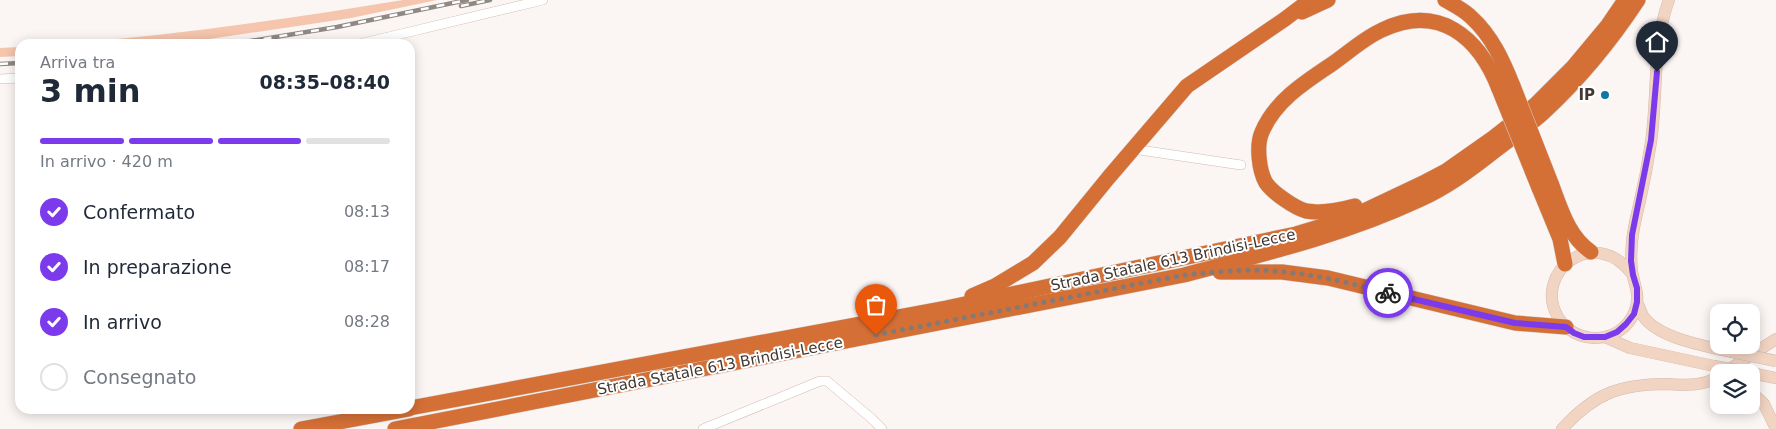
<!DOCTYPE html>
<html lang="it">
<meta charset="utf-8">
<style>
body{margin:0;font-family:"DejaVu Sans",sans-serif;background:#f2f2f3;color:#1f2937;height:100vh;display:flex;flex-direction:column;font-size:19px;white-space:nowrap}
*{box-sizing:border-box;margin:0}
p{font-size:16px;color:#747a83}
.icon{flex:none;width:28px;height:28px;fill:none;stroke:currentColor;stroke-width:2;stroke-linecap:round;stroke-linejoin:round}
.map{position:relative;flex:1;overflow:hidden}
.sheet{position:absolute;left:15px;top:39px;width:400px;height:375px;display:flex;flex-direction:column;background:#fff;border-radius:15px;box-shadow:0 2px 12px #0003}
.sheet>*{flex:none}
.controls{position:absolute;left:1710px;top:304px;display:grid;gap:10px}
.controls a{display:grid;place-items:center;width:50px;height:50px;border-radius:10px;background:#fff;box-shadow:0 2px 12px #0003;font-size:25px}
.pin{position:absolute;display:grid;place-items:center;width:42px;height:42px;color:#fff;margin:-51px -21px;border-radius:50% 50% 50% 0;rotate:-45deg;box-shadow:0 0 5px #0007}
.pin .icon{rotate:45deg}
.courier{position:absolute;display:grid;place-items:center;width:50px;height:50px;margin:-25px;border:4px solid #7c3aed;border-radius:50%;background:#fff;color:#222;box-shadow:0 1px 6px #0007}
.headline em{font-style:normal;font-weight:700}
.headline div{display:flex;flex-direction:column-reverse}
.headline{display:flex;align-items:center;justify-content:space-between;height:85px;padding:0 25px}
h1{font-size:32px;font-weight:700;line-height:38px}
.bar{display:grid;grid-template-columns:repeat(4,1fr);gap:8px 5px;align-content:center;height:60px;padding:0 25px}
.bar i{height:6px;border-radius:4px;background:#e0e1e3}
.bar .active{background:#7c3aed}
.bar p{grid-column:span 4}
ol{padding:0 25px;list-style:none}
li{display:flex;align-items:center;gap:15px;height:55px}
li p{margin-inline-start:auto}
li .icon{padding:5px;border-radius:50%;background:#7c3aed;color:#fff;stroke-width:4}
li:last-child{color:#747a83}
li i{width:28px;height:28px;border:2px solid #e0e1e3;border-radius:50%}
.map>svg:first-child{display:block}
.green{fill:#f5c5ad}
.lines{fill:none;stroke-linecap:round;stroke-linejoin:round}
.street-casing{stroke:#d5baad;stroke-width:10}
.secondary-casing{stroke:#d5baad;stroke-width:12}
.highway-casing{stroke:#d5d3d2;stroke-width:16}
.street{stroke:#fff;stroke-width:9}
.secondary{stroke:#f2d4c3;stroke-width:11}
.highway{stroke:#d46f36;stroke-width:15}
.rail-casing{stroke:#908883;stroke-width:4.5}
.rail{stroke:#fff;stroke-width:2.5;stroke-dasharray:8;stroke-linecap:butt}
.secondary-bridge-casing{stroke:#d5baad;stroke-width:12;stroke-linecap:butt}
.highway-bridge-casing{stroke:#d5d3d2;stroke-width:16;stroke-linecap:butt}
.secondary-bridge{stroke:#f2d4c3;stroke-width:11}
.highway-bridge{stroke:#d46f36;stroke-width:15}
.done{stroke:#837a75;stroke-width:5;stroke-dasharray:0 9}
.route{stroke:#7c3aed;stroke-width:6}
.poi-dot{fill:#0e79a3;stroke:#fff;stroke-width:2}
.labels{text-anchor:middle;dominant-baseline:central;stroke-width:4;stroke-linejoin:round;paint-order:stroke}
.poi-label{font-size:15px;font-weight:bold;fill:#423731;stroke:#fff;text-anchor:end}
.street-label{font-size:15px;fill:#423731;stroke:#fff}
</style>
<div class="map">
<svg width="1776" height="429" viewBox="0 0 1776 429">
<rect width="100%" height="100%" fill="#fbf5f3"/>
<g class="green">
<path d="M403,0H437L351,18L176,44H61C176,35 289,19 403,0Z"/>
<polygon points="20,47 20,56 0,57 0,48"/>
</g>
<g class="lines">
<defs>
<g id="street">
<polyline points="359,44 543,0"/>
<polyline points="0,79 20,78"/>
<polyline points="1133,149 1241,165"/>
<polyline points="703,429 820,381 827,381 871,418 882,429"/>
</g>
<g id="secondary">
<path d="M1633,275C1594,223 1532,273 1558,317C1575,346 1620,345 1634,313C1641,296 1635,288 1632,272C1631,262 1631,252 1632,242C1633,230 1636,217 1639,205C1644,184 1648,163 1651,142C1658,95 1652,45 1669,0"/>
<path d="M1637,302C1639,306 1641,312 1643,316C1657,336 1695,344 1718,349"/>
<polyline points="1605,337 1630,348 1714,366 1722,372"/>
<polyline points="1725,372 1776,339"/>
<polyline points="1751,373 1776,378"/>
<polyline points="1751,392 1764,404 1776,429"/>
<path d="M1562,429C1594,394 1619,384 1667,384C1685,385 1703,387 1719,376"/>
</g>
<g id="highway">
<path d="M1445,0C1454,5 1464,10 1471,17C1492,36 1503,61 1513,86"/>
<polyline points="1302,12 1328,0"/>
<path d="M1551,183C1561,209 1568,236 1591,252"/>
<polyline points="1539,188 1560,239 1565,264"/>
<path d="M1355,206C1340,210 1323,214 1306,211C1295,208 1273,193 1266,183C1259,171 1256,145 1262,132C1275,101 1305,82 1332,64C1348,53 1364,38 1382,30C1439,3 1479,37 1499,89"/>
<polyline points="1220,272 1282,272 1328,278 1515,323 1566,327"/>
<polyline points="972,296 995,286 1033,263 1060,237 1109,177 1187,86 1285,19 1310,0"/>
<polyline points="410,408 946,308 1296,234 1349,218 1425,182 1446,171 1493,138 1535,105 1573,67 1608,25 1625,0"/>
<polyline points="301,429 409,409"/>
<path d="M395,429L1184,275C1264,254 1344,235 1419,200C1446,188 1469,171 1492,153C1509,140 1527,127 1543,113C1579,80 1611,41 1638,0"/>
</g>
</defs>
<use href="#street" class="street-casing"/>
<use href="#secondary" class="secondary-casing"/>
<use href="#highway" class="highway-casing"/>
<use href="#street" class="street"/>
<use href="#secondary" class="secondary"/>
<use href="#highway" class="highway"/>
<defs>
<g id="rail">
<polyline points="461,6 490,0"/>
<polyline points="232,44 337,27 467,0"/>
<polyline points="0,64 20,63"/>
</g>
</defs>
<use href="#rail" class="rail-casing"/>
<use href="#rail" class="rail"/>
<defs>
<g id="secondary-bridge">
<polyline points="1718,349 1776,361"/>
<polyline points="1714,366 1747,372"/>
</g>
<g id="highway-bridge">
<polyline points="1513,86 1551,183"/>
<polyline points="1499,89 1539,188"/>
</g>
</defs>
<use href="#secondary-bridge" class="secondary-bridge-casing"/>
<use href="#highway-bridge" class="highway-bridge-casing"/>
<use href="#secondary-bridge" class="secondary-bridge"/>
<use href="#highway-bridge" class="highway-bridge"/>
</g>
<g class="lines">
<path class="done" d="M876,335L1184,275C1217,272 1250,268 1283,272C1319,275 1353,284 1388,293"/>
<polyline class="route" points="1388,293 1515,323 1566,327 1574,333 1584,337 1605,337 1617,332 1626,324 1634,314 1637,302 1637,288 1633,275 1631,261 1632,235 1651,140 1657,72"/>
</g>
<circle class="poi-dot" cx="1605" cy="95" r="5"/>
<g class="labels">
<g class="poi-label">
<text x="1595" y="95">IP</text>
</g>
<g class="street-label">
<text transform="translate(1173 260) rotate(-12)">Strada Statale 613 Brindisi-Lecce</text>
<text transform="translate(720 366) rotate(-11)">Strada Statale 613 Brindisi-Lecce</text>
</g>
</g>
</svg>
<div class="controls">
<a><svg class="icon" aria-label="locate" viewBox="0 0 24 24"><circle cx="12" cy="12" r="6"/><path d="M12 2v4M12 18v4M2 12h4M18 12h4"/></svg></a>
<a><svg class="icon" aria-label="layers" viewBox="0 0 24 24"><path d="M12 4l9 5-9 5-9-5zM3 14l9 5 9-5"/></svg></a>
</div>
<div class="pin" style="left:876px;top:335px;background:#ea580c"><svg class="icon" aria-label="bag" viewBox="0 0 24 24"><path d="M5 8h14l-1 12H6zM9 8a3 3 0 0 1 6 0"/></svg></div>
<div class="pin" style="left:1657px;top:72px;background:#1f2937"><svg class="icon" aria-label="home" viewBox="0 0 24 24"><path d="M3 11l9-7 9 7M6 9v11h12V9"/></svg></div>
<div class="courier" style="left:1388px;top:293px"><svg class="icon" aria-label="bike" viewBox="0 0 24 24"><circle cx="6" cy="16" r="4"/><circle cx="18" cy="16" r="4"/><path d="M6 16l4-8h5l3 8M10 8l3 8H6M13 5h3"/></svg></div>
<section class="sheet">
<div class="headline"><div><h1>3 min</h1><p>Arriva tra</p></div><em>08:35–08:40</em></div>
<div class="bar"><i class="active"></i><i class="active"></i><i class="active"></i><i></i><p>In arrivo · 420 m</p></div>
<ol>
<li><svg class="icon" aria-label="check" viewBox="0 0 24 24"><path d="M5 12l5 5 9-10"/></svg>Confermato<p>08:13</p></li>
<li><svg class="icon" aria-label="check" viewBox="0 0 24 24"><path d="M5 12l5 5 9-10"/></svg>In preparazione<p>08:17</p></li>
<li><svg class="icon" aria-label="check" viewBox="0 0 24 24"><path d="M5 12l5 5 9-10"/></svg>In arrivo<p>08:28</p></li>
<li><i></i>Consegnato</li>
</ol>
</section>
</div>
